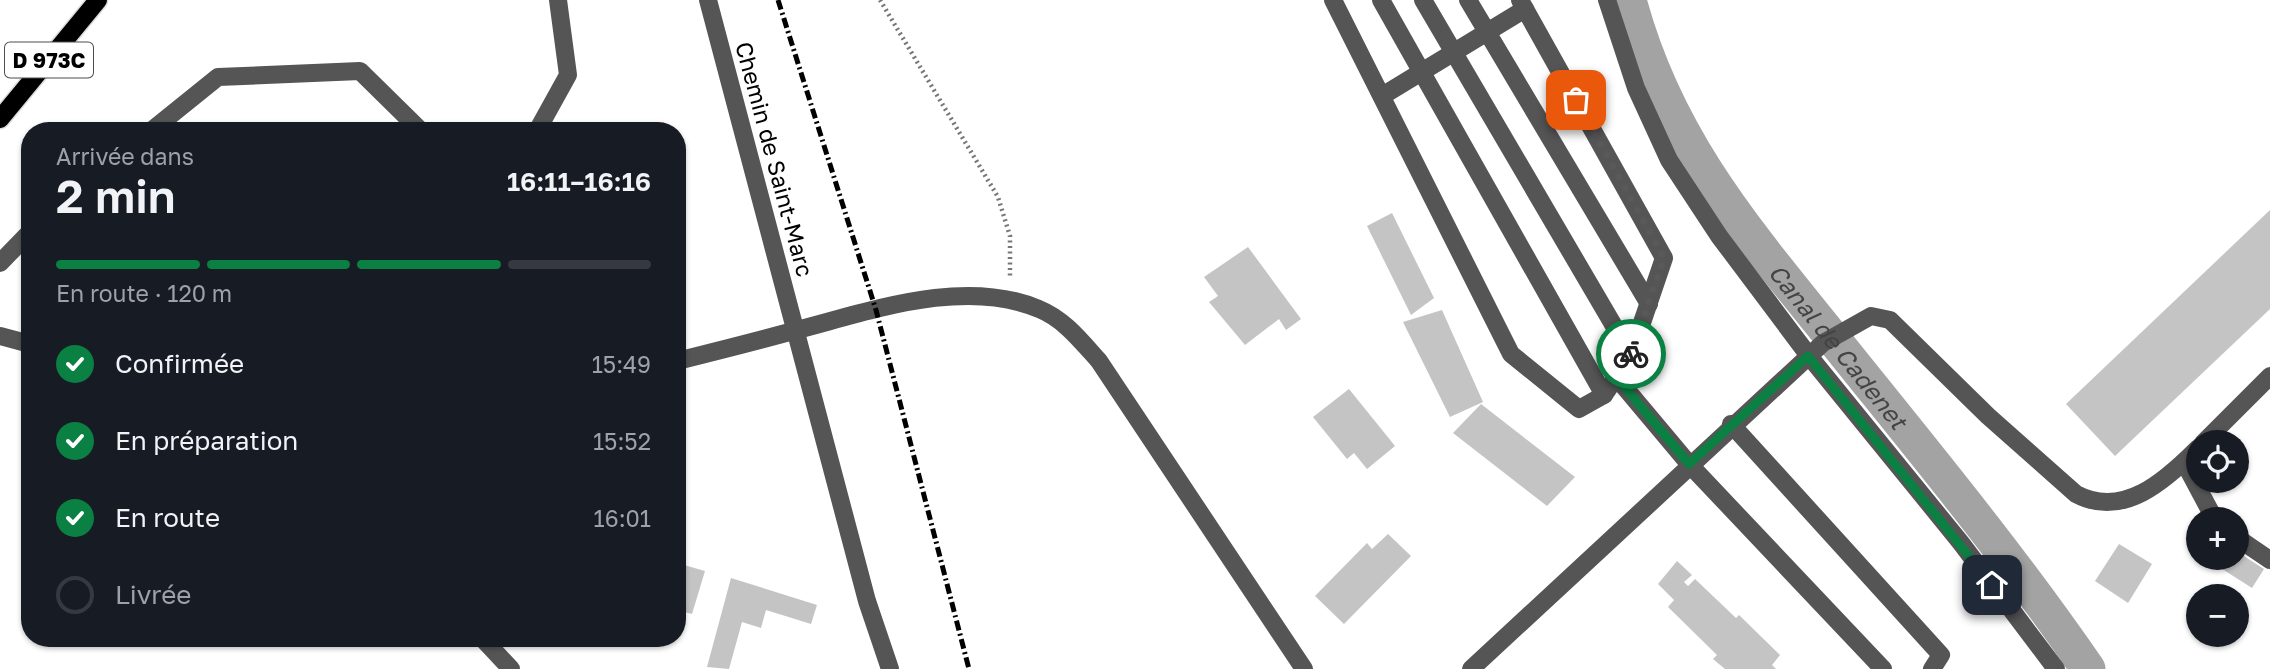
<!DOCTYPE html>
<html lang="fr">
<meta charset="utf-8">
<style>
body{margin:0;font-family:"Golos Text",sans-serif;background:#242831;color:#f1f3f6;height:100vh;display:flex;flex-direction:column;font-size:26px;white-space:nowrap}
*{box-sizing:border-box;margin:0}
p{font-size:23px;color:#9ea1a6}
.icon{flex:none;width:38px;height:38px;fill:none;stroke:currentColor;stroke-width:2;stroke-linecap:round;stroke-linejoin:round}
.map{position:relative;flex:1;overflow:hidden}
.sheet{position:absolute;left:21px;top:122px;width:665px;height:525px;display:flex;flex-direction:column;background:#171b24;border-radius:28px;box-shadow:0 2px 5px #0004}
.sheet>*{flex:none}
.buttons{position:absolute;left:2186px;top:430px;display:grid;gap:14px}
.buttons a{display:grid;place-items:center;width:63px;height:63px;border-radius:50%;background:#171b24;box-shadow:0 2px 5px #0004;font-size:35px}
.pin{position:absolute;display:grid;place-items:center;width:60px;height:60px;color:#fff;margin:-30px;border-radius:14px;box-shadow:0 4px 10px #0006}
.courier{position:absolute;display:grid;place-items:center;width:70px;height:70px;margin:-35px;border:5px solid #0b8043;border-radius:50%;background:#fff;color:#222;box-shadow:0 2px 9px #0007}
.headline em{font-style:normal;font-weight:600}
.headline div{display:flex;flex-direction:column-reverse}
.headline{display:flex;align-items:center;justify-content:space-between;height:119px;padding:0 35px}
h1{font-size:46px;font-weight:600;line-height:52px}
.bar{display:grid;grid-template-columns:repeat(4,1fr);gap:10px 7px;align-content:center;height:84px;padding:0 35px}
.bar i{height:9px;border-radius:5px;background:#363941}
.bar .selected{background:#0b8043}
.bar p{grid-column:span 4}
ol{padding:0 35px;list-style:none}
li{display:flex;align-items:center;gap:21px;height:77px}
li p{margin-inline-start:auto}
li .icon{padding:7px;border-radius:50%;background:#0b8043;color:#fff;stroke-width:4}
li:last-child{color:#9ea1a6}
li i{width:38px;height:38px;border:4px solid #363941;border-radius:50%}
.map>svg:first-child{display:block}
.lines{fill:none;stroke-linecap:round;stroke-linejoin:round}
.canal{stroke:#a3a3a3;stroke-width:35}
.building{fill:#c4c4c4}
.major-casing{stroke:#dbdbdb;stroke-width:21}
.path{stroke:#777;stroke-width:4.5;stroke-dasharray:2 3.5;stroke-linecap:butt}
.minor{stroke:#555;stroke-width:18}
.major{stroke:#000;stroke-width:18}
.rail{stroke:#000;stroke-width:5;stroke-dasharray:10 3.5 2 3.5;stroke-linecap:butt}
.done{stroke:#595959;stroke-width:7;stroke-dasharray:0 12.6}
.route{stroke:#0b8043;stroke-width:9}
.labels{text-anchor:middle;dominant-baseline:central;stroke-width:7;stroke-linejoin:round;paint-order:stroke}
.shield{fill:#fff;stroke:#4c4c4c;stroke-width:2}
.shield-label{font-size:21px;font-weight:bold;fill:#000}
.street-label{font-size:23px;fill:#000;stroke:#fff}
.water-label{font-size:24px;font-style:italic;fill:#444;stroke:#fff}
</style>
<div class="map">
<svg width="2270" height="669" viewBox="0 0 2270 669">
<rect width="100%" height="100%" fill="#fff"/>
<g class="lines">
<path class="canal" id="s1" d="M1629,0C1667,142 1749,234 1839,346C1924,452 2011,557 2088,669"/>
</g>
<g class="building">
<polygon points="2270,210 2270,309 2115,456 2066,404"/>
<polygon points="1392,213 1434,298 1411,315 1367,226"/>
<polygon points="1248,247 1301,319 1286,330 1279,319 1245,345 1209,302 1218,296 1204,277"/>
<polygon points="1442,310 1483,402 1450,417 1403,322"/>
<polygon points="1349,389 1395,446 1367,469 1354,453 1347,459 1313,417"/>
<polygon points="1481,404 1575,477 1547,506 1453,433"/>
<polygon points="1388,534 1411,556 1344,624 1315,596 1367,543 1372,549"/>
<polygon points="2119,544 2152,564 2128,603 2095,581"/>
<polygon points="2236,551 2264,569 2252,588 2205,558 2236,558"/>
<polygon points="1677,561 1692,575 1684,582 1688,586 1695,579 1736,618 1739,615 1780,655 1772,665 1776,669 1725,669 1713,659 1717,655 1668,607 1674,600 1658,584"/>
<polygon points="677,563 705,571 692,614 677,610"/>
<polygon points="731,578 817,605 811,624 766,610 761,628 742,622 729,669 707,667"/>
</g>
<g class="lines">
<defs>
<polyline id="major" points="0,119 98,0"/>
</defs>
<use href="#major" class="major-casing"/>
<polyline class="path" points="880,0 998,197 1010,236 1010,276"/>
<g class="minor">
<polyline points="708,0 867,601 890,669"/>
<polyline points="1333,0 1511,354 1579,409 1604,395 1631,355 1664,258 1520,0"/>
<polyline points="1381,0 1604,395"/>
<polyline points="1423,0 1631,355"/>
<polyline points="1468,0 1649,304"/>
<polyline points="1607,0 1636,88 1669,160 1719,236 1809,356 1961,543 2056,669"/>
<polyline points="1382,96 1525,9"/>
<polyline points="151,131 218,77 360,71 421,131"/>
<polyline points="537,131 568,75 558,0"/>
<polyline points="0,263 30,232"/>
<polyline points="0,336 30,344"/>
<path d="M677,361C717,351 757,341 797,330C871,311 964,277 1039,309C1064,319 1081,341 1099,361L1304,669"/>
<polyline points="1616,377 1689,464 1883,669"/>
<polyline points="1731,424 1941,655 1932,669"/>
<polyline points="2203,443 2270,376"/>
<polyline points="2184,462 2215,520"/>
<polyline points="2236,537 2270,560"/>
<polyline points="483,639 511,669"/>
<path d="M1471,669L1809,356L1823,343L1871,316L1890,320L1988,416L2076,494C2123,519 2165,481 2198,448"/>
</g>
<use href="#major" class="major"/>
<polyline class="rail" points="778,0 876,310 969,669"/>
</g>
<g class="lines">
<polyline class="done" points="1576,100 1664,258 1631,354"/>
<polyline class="route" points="1631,354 1616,377 1689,464 1808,356 1992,585"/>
</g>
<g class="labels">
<rect class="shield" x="5" y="42.5" width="88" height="35" rx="5"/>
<g class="shield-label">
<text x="49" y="60">D 973C</text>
</g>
<g class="street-label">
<text transform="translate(775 159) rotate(75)">Chemin de Saint-Marc</text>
</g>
<g class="water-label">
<text stroke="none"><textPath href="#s1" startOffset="408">Canal de Cadenet</textPath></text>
</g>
</g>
</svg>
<div class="buttons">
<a><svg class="icon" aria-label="locate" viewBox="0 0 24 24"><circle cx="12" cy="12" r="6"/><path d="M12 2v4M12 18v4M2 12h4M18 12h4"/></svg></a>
<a>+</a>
<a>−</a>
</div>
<div class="pin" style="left:1576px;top:100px;background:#ea580c"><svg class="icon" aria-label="bag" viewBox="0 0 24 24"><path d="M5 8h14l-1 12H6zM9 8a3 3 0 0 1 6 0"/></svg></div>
<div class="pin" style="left:1992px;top:585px;background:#1f2937"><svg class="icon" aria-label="home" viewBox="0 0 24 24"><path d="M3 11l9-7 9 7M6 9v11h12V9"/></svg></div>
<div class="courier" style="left:1631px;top:354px"><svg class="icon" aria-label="bike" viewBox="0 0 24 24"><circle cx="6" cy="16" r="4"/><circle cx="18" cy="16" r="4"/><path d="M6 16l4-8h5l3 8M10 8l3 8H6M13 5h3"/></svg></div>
<section class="sheet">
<div class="headline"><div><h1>2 min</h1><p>Arrivée dans</p></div><em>16:11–16:16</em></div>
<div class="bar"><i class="selected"></i><i class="selected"></i><i class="selected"></i><i></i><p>En route · 120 m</p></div>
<ol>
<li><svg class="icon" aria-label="check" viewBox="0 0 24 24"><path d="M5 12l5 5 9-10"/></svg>Confirmée<p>15:49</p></li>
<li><svg class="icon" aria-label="check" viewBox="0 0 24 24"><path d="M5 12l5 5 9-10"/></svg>En préparation<p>15:52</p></li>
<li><svg class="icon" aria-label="check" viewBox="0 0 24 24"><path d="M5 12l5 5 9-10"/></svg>En route<p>16:01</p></li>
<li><i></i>Livrée</li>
</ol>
</section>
</div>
